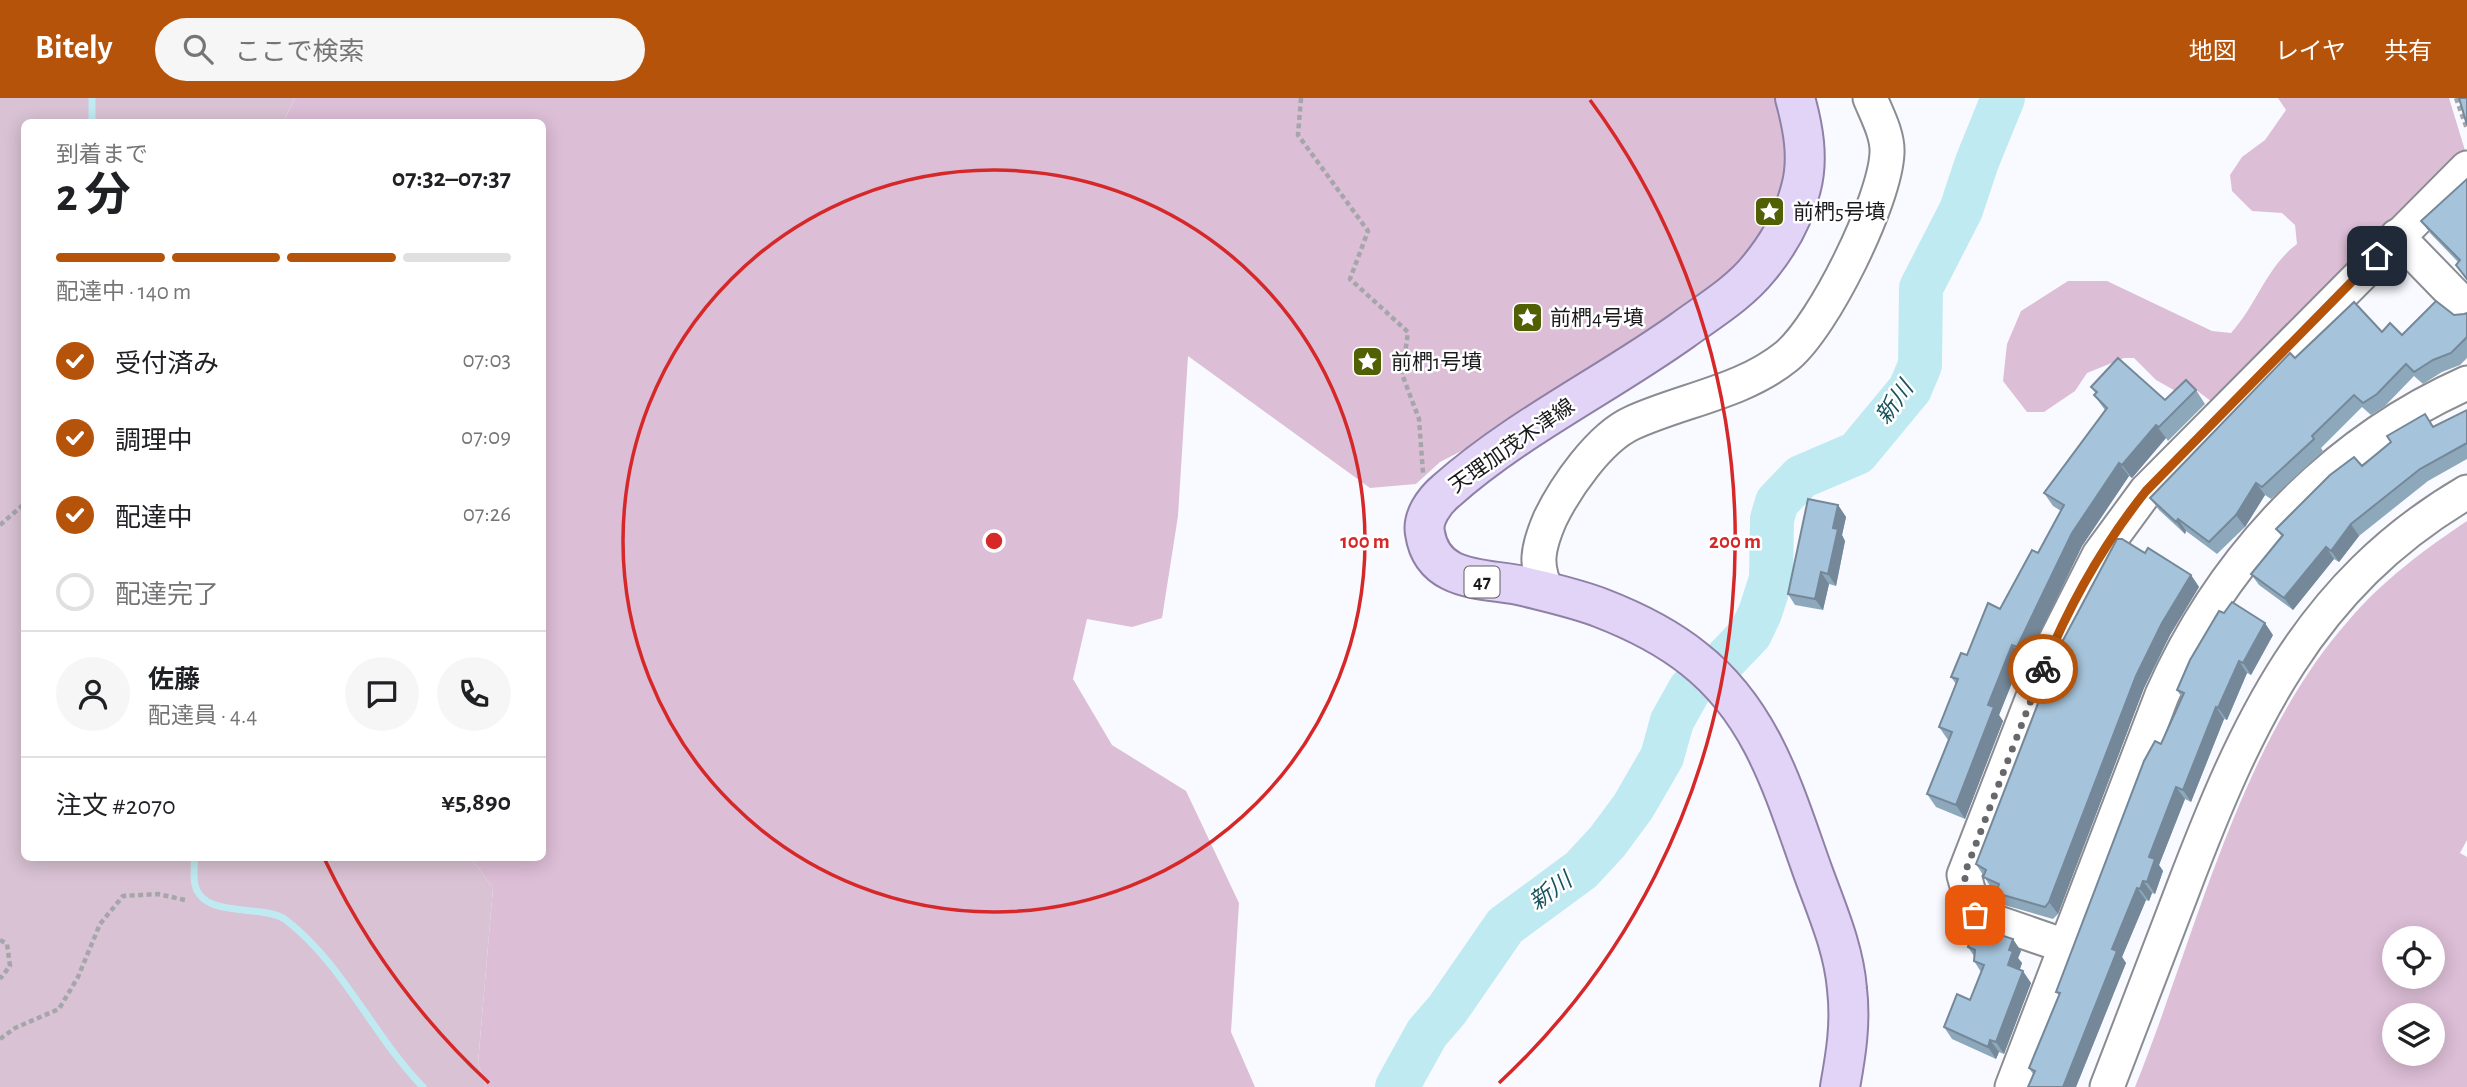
<!DOCTYPE html>
<html lang="ja">
<meta charset="utf-8">
<style>
body{margin:0;font-family:"Alegreya Sans","Noto Sans JP",sans-serif;background:#f6f6f6;color:#202124;height:100vh;display:flex;flex-direction:column;font-size:26px;white-space:nowrap}
*{box-sizing:border-box;margin:0}
p{font-size:23px;color:#757577}
.icon{flex:none;width:38px;height:38px;fill:none;stroke:currentColor;stroke-width:2;stroke-linecap:round;stroke-linejoin:round}
.map{position:relative;flex:1;overflow:hidden}
.details{position:absolute;left:21px;top:21px;width:525px;height:742px;display:flex;flex-direction:column;background:#fff;border-radius:10px;box-shadow:0 4px 18px #0003}
.details>*{flex:none}
.tools{position:absolute;left:2382px;top:828px;display:grid;gap:14px}
.tools a{display:grid;place-items:center;width:63px;height:63px;border-radius:50%;background:#fff;box-shadow:0 4px 18px #0003;font-size:35px}
.pin{position:absolute;display:grid;place-items:center;width:60px;height:60px;color:#fff;margin:-30px;border-radius:14px;box-shadow:0 4px 10px #0006}
.courier{position:absolute;display:grid;place-items:center;width:70px;height:70px;margin:-35px;border:5px solid #b45309;border-radius:50%;background:#fff;color:#222;box-shadow:0 2px 9px #0007}
.summary em{font-style:normal;font-weight:700}
.summary div{display:flex;flex-direction:column-reverse}
.summary{display:flex;align-items:center;justify-content:space-between;height:119px;padding:0 35px}
h1{font-size:46px;font-weight:700;line-height:52px}
.bar{display:grid;grid-template-columns:repeat(4,1fr);gap:10px 7px;align-content:center;height:84px;padding:0 35px}
.bar i{height:9px;border-radius:5px;background:#e0e0e0}
.bar .current{background:#b45309}
.bar p{grid-column:span 4}
.line{display:flex;align-items:center;gap:18px;padding:0 35px;border-top:2px solid #e0e0e0}
.line div{flex:1}
.round{display:grid;place-items:center;flex:none;width:74px;height:74px;border-radius:37px;background:#f6f6f6}
ol{padding:0 35px;list-style:none}
li{display:flex;align-items:center;gap:21px;height:77px}
li p{margin-inline-start:auto}
li .icon{padding:7px;border-radius:50%;background:#b45309;color:#fff;stroke-width:4}
li:last-child{color:#757577}
li i{width:38px;height:38px;border:4px solid #e0e0e0;border-radius:50%}
header{display:flex;align-items:center;gap:42px;box-sizing:border-box;height:98px;padding:0 35px;background:#b45309;color:#fff}
header strong{font-size:33px}
nav{display:flex;gap:38px;margin-inline-start:auto;font-size:24px}
.search{width:490px;height:63px;background:#f6f6f6;display:flex;align-items:center;gap:18px;box-sizing:border-box;padding:0 24px;border-radius:38px;color:#757577;font-size:26px}
.map>svg:first-child{display:block}
.green{fill:#d8c2d3}
.forest{fill:#dcbed6;fill-rule:evenodd}
.lines{fill:none;stroke-linecap:round;stroke-linejoin:round}
.stream{stroke:#bfeaf2;stroke-width:7}
.river{stroke:#bfeaf2;stroke-width:44}
.minor-casing{stroke:#8b8c91;stroke-width:37}
.major-casing{stroke:#8f80a6;stroke-width:42}
.path{stroke:#a5a6a9;stroke-width:4.5;stroke-dasharray:5 3.5;stroke-linecap:butt}
.minor{stroke:#fff;stroke-width:33}
.major{stroke:#e2d4f7;stroke-width:38}
.wall{fill:#8ea8bb}
.shaded-wall{fill:#748899}
.building{fill:#a5c3da;stroke:#748899;stroke-width:2}
.done{stroke:#67686b;stroke-width:7;stroke-dasharray:0 12.6}
.route{stroke:#b45309;stroke-width:9}
.ring{fill:none;stroke:#d62828;stroke-width:3.5}
.labels{text-anchor:middle;dominant-baseline:central;stroke-width:5;stroke-linejoin:round;paint-order:stroke}
.shield{fill:#fff;stroke:#5e5e5f;stroke-width:2}
.shield-label{font-size:19px;font-weight:bold;fill:#19191b}
.poi-label{font-size:21px;fill:#19191b;stroke:#fff;text-anchor:start}
.street-label{font-size:21px;fill:#19191b;stroke:#fff}
.water-label{font-size:23px;font-style:italic;fill:#1a545f;stroke:#fff}
.centre{fill:#d62828;stroke:#fff;stroke-width:3.5}
.ring-label{font-size:21px;text-anchor:middle;font-weight:bold;fill:#d62828;stroke:#fff;stroke-width:5;stroke-linejoin:round;paint-order:stroke}
</style>
<header>
<strong>Bitely</strong>
<div class="search"><svg class="icon" aria-label="search" viewBox="0 0 24 24"><circle cx="10" cy="10" r="6"/><path d="M15 15l6 6"/></svg>ここで検索</div>
<nav><a>地図</a><a>レイヤ</a><a>共有</a></nav>
</header>
<div class="map">
<svg width="2467" height="989" viewBox="0 0 2467 989">
<rect width="100%" height="100%" fill="#f9faff"/>
<polygon class="green" points="0,0 295,0 283,24 24,24 24,760 471,760 493,790 478,965 486,989 0,989"/>
<g class="forest">
<polygon points="295,0 1777,0 1789,44 1780,114 1749,159 1708,197 1506,330 1440,364 1416,386 1370,390 1188,258 1178,418 1162,520 1132,529 1087,521 1073,581 1112,647 1186,693 1239,805 1231,934 1255,989 486,989 478,965 493,790 471,760 542,760 542,24 283,24"/>
<path d="M2278,0H2449L2467,59L2216,307L2191,288L2179,295L2156,282L2134,260H2124L2087,275L2075,293L2044,314H2027L2003,283L2007,246L2021,213L2068,183H2107L2212,233L2231,235C2256,208 2267,168 2297,146L2295,127L2282,115L2252,113L2232,93L2230,77L2242,59L2265,42L2286,12Z"/>
<path d="M2467,423V742L2460,755L2467,759V989H2135C2196,838 2239,646 2349,522C2382,483 2425,451 2467,423ZM2432,840V878H2394V840ZM2432,917V956H2394V917Z"/>
</g>
<g class="lines">
<g class="stream">
<polyline points="92,0 92,24"/>
<path d="M194,760C195,768 193,778 195,787C204,822 263,805 286,822C344,867 373,938 423,989"/>
</g>
<g class="river">
<polyline points="1726,561 1750,536 1760,515 1771,481 1772,421 1777,404 1801,379 1857,355 1910,291 1920,267 1921,190 1961,112 1977,64 2003,0"/>
<polyline points="1397,989 1427,935 1447,912 1505,828 1581,772 1607,744 1633,709 1662,659 1672,623 1690,591"/>
</g>
<defs>
<g id="minor">
<polyline points="2397,138 2467,210"/>
<path d="M1549,496C1533,469 1538,449 1550,421C1565,390 1599,340 1632,325C1682,302 1743,294 1787,258C1824,227 1885,103 1887,55C1888,37 1877,17 1870,0"/>
<polyline points="2065,848 1975,817 1964,777 2052,550 2099,457 2146,393 2467,70"/>
<path d="M2012,989L2162,597C2222,461 2330,346 2467,285"/>
<path d="M2107,989C2132,923 2157,857 2183,791C2246,626 2308,487 2467,394"/>
</g>
<path id="major" d="M1795,0C1803,29 1809,60 1801,90C1794,118 1778,147 1759,170C1739,195 1709,213 1683,232C1606,287 1517,330 1446,393C1434,403 1422,420 1425,435C1433,488 1490,479 1527,489C1551,495 1578,501 1601,510C1632,522 1668,540 1694,561C1764,616 1785,697 1814,777C1828,815 1844,852 1847,891C1851,925 1846,956 1840,989"/>
</defs>
<use href="#minor" class="minor-casing"/>
<use href="#major" class="major-casing"/>
<g class="path">
<polyline points="1301,0 1298,37 1368,133 1350,181 1408,234 1402,276 1419,321 1423,375"/>
<polyline points="2456,0 2467,31"/>
<polyline points="0,427 24,406"/>
<polyline points="0,842 7,846 10,868 0,881"/>
<polyline points="0,941 15,930 59,911 78,879 100,826 123,798 158,796 185,802"/>
</g>
<use href="#minor" class="minor"/>
<use href="#major" class="major"/>
</g>
<g class="wall">
<polygon points="2467,81 2467,183 2456,167 2458,164 2430,135 2421,123"/>
<polygon points="2467,215 2467,260 2460,267 2442,274 2423,286 2414,278 2385,308 2371,317 2362,309 2321,350 2323,353 2271,401 2265,397 2245,429 2217,456 2186,433 2185,436 2159,412 2150,400 2295,260 2382,234 2402,237 2454,217 2464,216"/>
<polygon points="2091,289 2165,302 2196,292 2205,306 2168,343 2166,340 2132,380 2129,378 2082,448 2027,562 2022,560 1999,617 2003,623 1965,721 1936,709 1927,696 1948,642 1939,629 1956,586 1951,579 2000,511 2038,455 2061,413 2053,408 2044,395 2105,312 2094,297 2096,296"/>
<polygon points="2467,312 2467,361 2428,383 2359,438 2339,464 2334,461 2293,512 2259,487 2251,476 2282,439 2276,431 2362,368 2434,328"/>
<polygon points="1838,407 1846,419 1842,437 1845,443 1836,488 1829,486 1823,512 1795,507 1788,496"/>
<polygon points="2145,455 2191,477 2199,489 2170,537 2144,590 2058,816 2053,821 2004,807 1996,795 1996,793 1992,791 1976,766"/>
<polygon points="2273,537 2251,577 2247,575 2227,622 2224,621 2191,704 2185,701 2159,767 2163,773 2155,796 2152,795 2149,803 2146,802 2122,859 2126,865 2076,989 2028,989 2033,976 2029,970 2059,897 2056,894 2161,646 2182,600 2177,592"/>
<polygon points="1962,832 2021,853 2018,860 2022,865 2020,871 2031,885 2004,956 1999,954 1996,961 1952,941 1944,929 1970,902 1981,874 1974,863 1974,858 1968,849 1970,844"/>
</g>
<g class="shaded-wall">
<polygon points="2156,327 2166,340 2132,380 2122,367"/>
<polygon points="2119,365 2129,378 2082,448 2027,562 2017,549 2072,435"/>
<polygon points="2256,385 2265,397 2245,429 2236,417"/>
<polygon points="1838,407 1846,419 1842,437 1845,443 1836,488 1828,476 1833,430"/>
<polygon points="2178,421 2186,433 2185,436 2176,424"/>
<polygon points="2351,426 2359,438 2339,464 2331,453"/>
<polygon points="2326,449 2334,461 2293,512 2284,500"/>
<polygon points="1821,474 1829,486 1823,512 1815,501"/>
<polygon points="2191,477 2199,489 2170,537 2144,590 2058,816 2049,804 2136,578 2162,525"/>
<polygon points="2265,525 2273,537 2251,577 2243,565"/>
<polygon points="2012,547 2022,560 1999,617 2003,623 1965,721 1956,707 1988,607"/>
<polygon points="2239,563 2247,575 2227,622 2218,610"/>
<polygon points="2216,609 2224,621 2191,704 2183,692"/>
<polygon points="2176,689 2185,701 2159,767 2163,773 2155,796 2147,784 2149,759"/>
<polygon points="2143,783 2152,795 2149,803 2140,791"/>
<polygon points="2137,790 2146,802 2122,859 2126,865 2076,989 2063,989 2112,851"/>
<polygon points="2013,841 2021,853 2018,860 2022,865 2017,879 2008,867 2009,852"/>
<polygon points="2023,873 2031,885 2004,956 1996,944"/>
<polygon points="1990,942 1999,954 1996,961 1988,949"/>
</g>
<g class="building">
<polygon points="2459,0 2467,0 2467,27"/>
<polygon points="2467,81 2467,181 2456,167 2460,162 2421,123"/>
<polygon points="2436,203 2454,217 2464,216 2467,215 2467,239 2451,255 2433,262 2414,274 2406,266 2377,296 2363,305 2354,297 2312,338 2314,341 2262,389 2256,385 2236,417 2209,444 2178,421 2176,424 2150,400 2290,255 2295,260 2354,204 2382,234 2390,225 2402,237"/>
<polygon points="2118,260 2165,302 2186,282 2196,292 2159,329 2156,327 2122,367 2119,365 2072,435 2017,549 2012,547 1988,607 1994,609 1956,707 1927,696 1952,634 1939,629 1958,581 1951,579 1961,555 1967,557 1988,505 2000,511 2032,452 2038,455 2064,407 2044,395 2107,310 2094,297 2097,294 2091,289"/>
<polygon points="2467,312 2467,345 2420,371 2351,426 2331,453 2326,449 2284,500 2251,476 2283,437 2276,431 2330,377 2354,359 2362,368 2391,344 2387,338 2425,316 2433,329"/>
<polygon points="1808,401 1838,407 1833,430 1838,431 1828,476 1821,474 1815,501 1788,496"/>
<polygon points="2117,441 2122,441 2145,455 2148,450 2191,477 2162,525 2136,578 2049,804 2045,809 1996,795 1999,786 1983,779 1986,772 1976,766 2061,546"/>
<polygon points="2232,504 2265,525 2243,565 2239,563 2218,610 2216,609 2183,692 2176,689 2149,759 2155,761 2147,784 2143,783 2140,791 2137,790 2112,851 2117,853 2063,989 2028,989 2035,973 2029,970 2060,895 2056,894 2144,663 2155,643 2161,646 2184,595 2177,592 2190,562 2219,513 2224,515"/>
<polygon points="1965,825 2013,841 2009,852 2013,853 2008,867 2023,873 1996,944 1990,942 1988,949 1944,929 1957,896 1970,902 1984,867 1974,863 1975,852 1968,849 1972,837 1962,832"/>
</g>
<g class="lines">
<polyline class="done" points="1975,817 1964,777 2043,571"/>
<path class="route" d="M2043,571C2070,505 2102,448 2146,393L2377,158"/>
</g>
<g class="ring">
<circle cx="994" cy="443" r="371"/>
<path d="M489 985A741 741 0 0 1 325 762M1590 2A741 741 0 0 1 1499 985"/>
</g>
<defs>
<symbol id="sight-square" viewBox="-11 -11 22 22"><rect x="-9" y="-9" width="18" height="18" rx="4" fill="#516003" stroke="#fff"/><path d="M0-6L1.8-2.2L6-1.7L2.9 1.2L3.7 5.4L0 3.3L-3.7 5.4L-2.9 1.2L-6-1.7L-1.8-2.2Z" fill="#fff"/></symbol>
</defs>
<g fill-rule="evenodd">
<use href="#sight-square" x="1752" y="96" width="35" height="35"/>
<use href="#sight-square" x="1510" y="202" width="35" height="35"/>
<use href="#sight-square" x="1350" y="246" width="35" height="35"/>
</g>
<g class="labels">
<rect class="shield" x="1464.5" y="468.5" width="35" height="31" rx="5"/>
<g class="shield-label">
<text x="1482" y="484">47</text>
</g>
<g class="poi-label">
<text x="1793" y="114">前椚5号墳</text>
<text x="1550" y="220">前椚4号墳</text>
<text x="1391" y="264">前椚1号墳</text>
</g>
<g class="street-label">
<text transform="translate(1512 348) rotate(-35)">天理加茂木津線</text>
</g>
<g class="water-label">
<text transform="translate(1895 305) rotate(-54)">新川</text>
<text transform="translate(1551 794) rotate(-36)">新川</text>
</g>
</g>
<circle cx="994" cy="443" r="10" class="centre"/>
<g class="ring-label">
<text x="1365" y="450">100 m</text>
<text x="1735" y="450">200 m</text>
</g>
</svg>
<div class="tools">
<a><svg class="icon" aria-label="locate" viewBox="0 0 24 24"><circle cx="12" cy="12" r="6"/><path d="M12 2v4M12 18v4M2 12h4M18 12h4"/></svg></a>
<a><svg class="icon" aria-label="layers" viewBox="0 0 24 24"><path d="M12 4l9 5-9 5-9-5zM3 14l9 5 9-5"/></svg></a>
</div>
<div class="pin" style="left:1975px;top:817px;background:#ea580c"><svg class="icon" aria-label="bag" viewBox="0 0 24 24"><path d="M5 8h14l-1 12H6zM9 8a3 3 0 0 1 6 0"/></svg></div>
<div class="pin" style="left:2377px;top:158px;background:#1f2937"><svg class="icon" aria-label="home" viewBox="0 0 24 24"><path d="M3 11l9-7 9 7M6 9v11h12V9"/></svg></div>
<div class="courier" style="left:2043px;top:571px"><svg class="icon" aria-label="bike" viewBox="0 0 24 24"><circle cx="6" cy="16" r="4"/><circle cx="18" cy="16" r="4"/><path d="M6 16l4-8h5l3 8M10 8l3 8H6M13 5h3"/></svg></div>
<section class="details">
<div class="summary"><div><h1>2 分</h1><p>到着まで</p></div><em>07:32–07:37</em></div>
<div class="bar"><i class="current"></i><i class="current"></i><i class="current"></i><i></i><p>配達中 · 140 m</p></div>
<ol>
<li><svg class="icon" aria-label="check" viewBox="0 0 24 24"><path d="M5 12l5 5 9-10"/></svg>受付済み<p>07:03</p></li>
<li><svg class="icon" aria-label="check" viewBox="0 0 24 24"><path d="M5 12l5 5 9-10"/></svg>調理中<p>07:09</p></li>
<li><svg class="icon" aria-label="check" viewBox="0 0 24 24"><path d="M5 12l5 5 9-10"/></svg>配達中<p>07:26</p></li>
<li><i></i>配達完了</li>
</ol>
<div class="line" style="height:126px"><a class="round"><svg class="icon" aria-label="person" viewBox="0 0 24 24"><circle cx="12" cy="8" r="4"/><path d="M4 21q1-7 8-7t8 7"/></svg></a><div><b>佐藤</b><p>配達員 · 4.4</p></div><a class="round"><svg class="icon" aria-label="chat" viewBox="0 0 24 24"><path d="M4 5h16v11H9l-5 4z"/></svg></a><a class="round"><svg class="icon" aria-label="phone" viewBox="0 0 24 24"><path d="M5 4h4l2 5-3 2q2 4 5 5l2-3 5 2v4C11 20 4 13 5 4z"/></svg></a></div>
<div class="line" style="height:91px"><div>注文 #2070</div><b>¥5,890</b></div>
</section>
</div>
